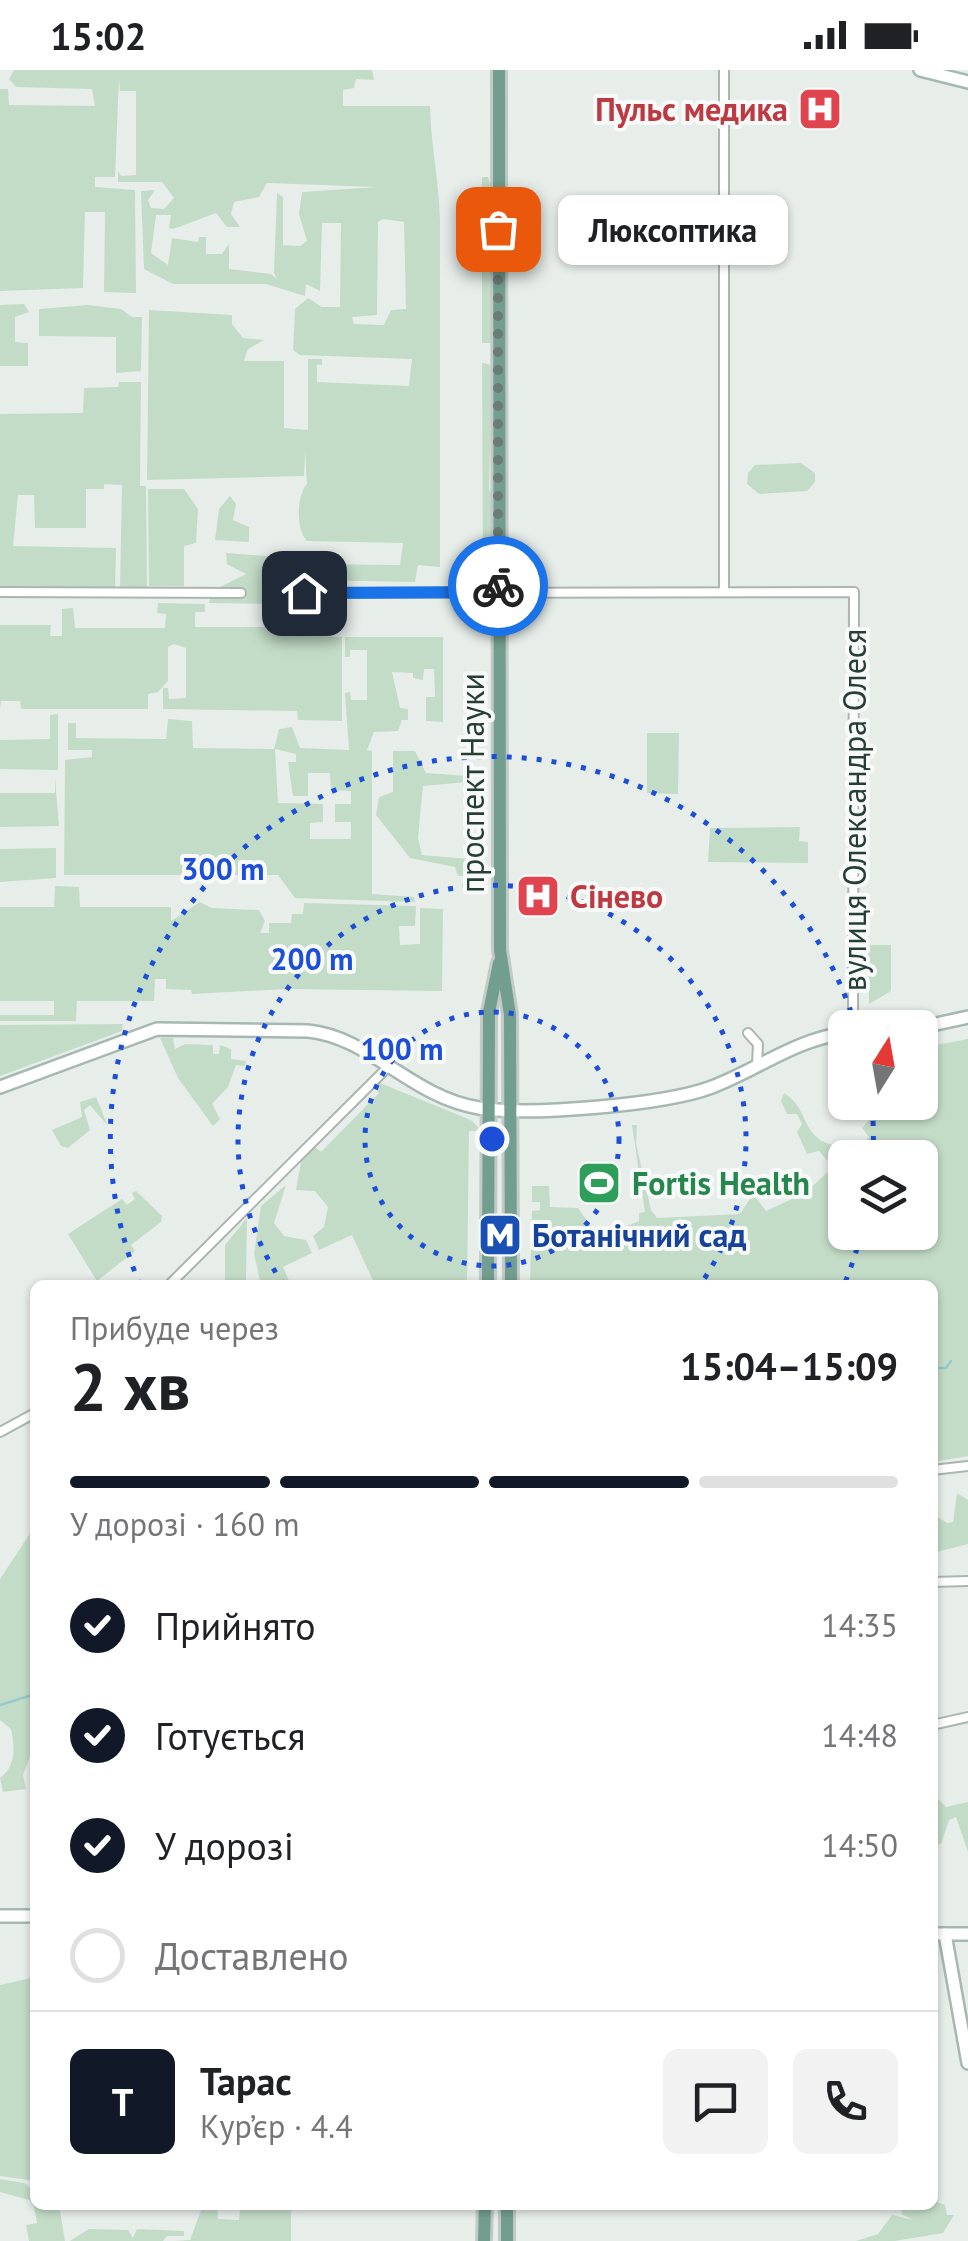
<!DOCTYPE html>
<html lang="uk">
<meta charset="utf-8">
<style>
body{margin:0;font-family:"PT Sans",sans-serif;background:#f2f2f2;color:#202124;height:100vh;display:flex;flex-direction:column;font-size:38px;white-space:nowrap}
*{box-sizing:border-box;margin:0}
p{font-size:32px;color:#757577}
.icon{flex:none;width:55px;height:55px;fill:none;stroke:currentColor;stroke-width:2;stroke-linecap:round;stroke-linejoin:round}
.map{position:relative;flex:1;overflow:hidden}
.side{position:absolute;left:30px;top:1210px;width:908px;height:930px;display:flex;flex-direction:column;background:#fff;border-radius:15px;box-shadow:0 2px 8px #0004}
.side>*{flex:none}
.needle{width:65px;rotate:11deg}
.fabs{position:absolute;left:828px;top:940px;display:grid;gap:20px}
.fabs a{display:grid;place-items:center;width:110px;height:110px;border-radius:15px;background:#fff;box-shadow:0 2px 8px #0004;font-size:50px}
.pin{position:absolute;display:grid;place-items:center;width:85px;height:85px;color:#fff;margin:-42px;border-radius:20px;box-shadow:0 5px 15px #0006}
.courier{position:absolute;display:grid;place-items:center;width:100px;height:100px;margin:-50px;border:8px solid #1a73e8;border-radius:50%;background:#fff;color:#222;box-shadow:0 2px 12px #0007}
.bubble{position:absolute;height:70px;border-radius:15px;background:#fff;box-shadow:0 2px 8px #0004;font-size:32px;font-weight:700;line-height:70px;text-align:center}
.summary em{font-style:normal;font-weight:700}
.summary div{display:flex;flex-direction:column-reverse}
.summary{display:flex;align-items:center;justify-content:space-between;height:170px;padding:0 40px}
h1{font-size:65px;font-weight:700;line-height:75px}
.bar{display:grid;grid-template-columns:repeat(4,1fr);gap:15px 10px;align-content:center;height:120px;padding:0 40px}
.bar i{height:12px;border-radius:8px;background:#e0e0e0}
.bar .on{background:#111827}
.bar p{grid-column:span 4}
.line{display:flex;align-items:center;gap:25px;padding:0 40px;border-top:2px solid #e0e0e0}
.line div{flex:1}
.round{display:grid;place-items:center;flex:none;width:105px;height:105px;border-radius:15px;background:#f2f2f2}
ol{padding:0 40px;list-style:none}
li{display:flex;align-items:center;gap:30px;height:110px}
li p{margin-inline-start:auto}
li .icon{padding:10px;border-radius:50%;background:#111827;color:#fff;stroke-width:4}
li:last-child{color:#757577}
li i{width:55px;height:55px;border:5px solid #e0e0e0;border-radius:50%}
.status{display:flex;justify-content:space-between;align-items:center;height:70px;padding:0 50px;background:#fff;direction:ltr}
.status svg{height:28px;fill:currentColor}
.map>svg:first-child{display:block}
.green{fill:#c3dcc7;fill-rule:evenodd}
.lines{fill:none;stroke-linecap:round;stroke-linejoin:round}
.stream{stroke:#96c8cc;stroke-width:2.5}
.street-casing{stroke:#aab6b0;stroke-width:12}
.secondary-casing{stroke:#a6b8b1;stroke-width:16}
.primary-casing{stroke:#c3c9c7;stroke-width:18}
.street{stroke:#fff;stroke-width:8}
.secondary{stroke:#fff;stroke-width:11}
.primary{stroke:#719e8e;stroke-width:12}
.done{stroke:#6a7c75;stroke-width:10;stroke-dasharray:0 18}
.route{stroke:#1a73e8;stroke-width:12}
.ring{fill:none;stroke:#1d4ed8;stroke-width:5;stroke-dasharray:5 10}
.labels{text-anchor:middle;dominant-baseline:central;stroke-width:8;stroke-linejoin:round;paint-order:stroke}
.health-label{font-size:32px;font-weight:bold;fill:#be3a42;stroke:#f7faf9;text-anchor:end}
.street-label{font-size:32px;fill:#273e36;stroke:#f7faf9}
.leisure-label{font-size:32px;font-weight:bold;fill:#27864d;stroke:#f7faf9;text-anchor:start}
.transit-label{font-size:32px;font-weight:bold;fill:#164399;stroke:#f7faf9;text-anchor:start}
.centre{fill:#1d4ed8;stroke:#f7faf9;stroke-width:5}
.ring-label{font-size:30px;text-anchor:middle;font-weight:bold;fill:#1d4ed8;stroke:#f7faf9;stroke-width:8;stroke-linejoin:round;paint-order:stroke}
</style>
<div class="status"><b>15:02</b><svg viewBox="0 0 49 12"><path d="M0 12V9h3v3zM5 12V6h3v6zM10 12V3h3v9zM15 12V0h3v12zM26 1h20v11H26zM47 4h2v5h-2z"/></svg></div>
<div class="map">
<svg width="968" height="2171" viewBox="0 0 968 2171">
<rect width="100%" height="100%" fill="#e7eeea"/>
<g class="green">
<path d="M14,0H372L374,10L356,9L354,18L343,20V36H430C431,78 439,109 440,150V497L418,495L415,512L307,510V494L400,495L403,473L307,471C296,460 296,426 307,414L305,382L304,406L147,410L149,240L232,245V254L243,268L264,270L248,279L244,291H284V358L308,360V289H322V295H317V312L409,316L412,289L300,285L293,280L295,239L308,228L322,237H340L341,153H322L320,221L306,214L305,226L266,214H173L144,199L141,121L155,120L148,130L151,138L164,139L174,128L162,112H118V101L121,106L136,105V21H120L119,8L115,107H95V117L135,120L136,223L104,222L105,142H85L83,218L0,221V19H8L9,35L95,36L92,19L16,17L9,9ZM267,113L377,117L302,122L299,144L307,171L300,176L283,175V127L277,123L274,203L277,209L271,204L229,199V174L222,184H206V167H199L198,172L172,168L168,195L151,183L156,145H171L169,158L173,159L216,143L227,157H240L231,144L234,132L259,127ZM383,149L404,152L406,239L391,240L384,255L354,254L352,247L377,245L378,152Z"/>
<polygon points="482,107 488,107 493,125 492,273 482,273"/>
<polygon points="24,234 29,242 15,247 15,272 28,273 28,296 0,296 0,235"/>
<polygon points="88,235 121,239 132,247 142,247 141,301 116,303 116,267 39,266 39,239"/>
<polygon points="482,293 489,294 492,301 489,419 493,426 493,507 483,507"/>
<polygon points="119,312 141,312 140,416 146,416 147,518 120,517 122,415 104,414 104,419 86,419 86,458 35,458 34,425 18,425 13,476 116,478 115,518 0,518 0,344 83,343 84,318 118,317"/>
<polygon points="801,393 815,403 815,412 807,421 759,424 747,414 748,403 755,395"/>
<polygon points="148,419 184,419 198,439 196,473 184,476 184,516 149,516"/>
<polygon points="230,426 236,434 233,450 249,457 249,472 215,470 219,439"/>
<polygon points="226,483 267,486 272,490 273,507 279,509 284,491 300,497 296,526 309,528 305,566 342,567 342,651 298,650 297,641 163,639 163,618 168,618 169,629 186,628 186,578 174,574 168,577 168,611 158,622 148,624 148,639 21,639 20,631 1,631 0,639 0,555 51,555 50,566 62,566 62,539 73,538 75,558 165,558 166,544 157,543 158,533 205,534 205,542 195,542 195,557 286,557 286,543 278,542 278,534 209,533 212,521 246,504 227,494"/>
<path d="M345,567H443V652L426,651V627H435L434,599H424L423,610L413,608V603L392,602L400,638L408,639V650H402L398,661L374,662L367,680L372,681V824L414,827L415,832L295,828L278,805H64L65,690L92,687V680H68V653H76V668L166,669L168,649L192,651L193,678L274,679L279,659L292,657L300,678L349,680L345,623L350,622L351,630H367V580H350V587H345ZM275,679L296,684V692H288L293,726H308V703H330L331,720L351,721V734H335V752H351V769H310V753L323,752V734L278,733Z"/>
<polygon points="58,644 58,700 0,699 0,670 50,669 50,645"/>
<polygon points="647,663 679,663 678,724 647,723"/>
<polygon points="393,681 415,681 426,703 469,706 467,712 423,716 418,768 422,785 469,789 469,806 458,806 455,797 410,788 376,745 379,727 393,722"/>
<polygon points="55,708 59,756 0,757 0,723 55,723"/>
<polygon points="800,757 799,771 808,772 808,793 708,792 710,758"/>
<polygon points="56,778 56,808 0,812 0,779"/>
<polygon points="55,816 79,817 80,837 171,837 171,851 200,832 211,838 259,840 265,851 260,863 269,863 269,853 291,853 292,844 303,844 304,833 416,836 415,856 399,856 400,875 420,874 420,838 443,839 442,921 286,919 192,924 191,920 166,919 166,909 155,909 154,931 77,931 76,951 0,951 0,945 54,945 54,931 0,931 0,837 54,837"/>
<polygon points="868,875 891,875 891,921 869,934"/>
<polygon points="123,954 122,961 0,1006 0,955"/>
<polygon points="160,968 173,968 175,979 185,974 213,975 213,984 219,984 220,975 231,979 231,989 246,991 245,996 236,995 228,1017 212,1034 220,1049 213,1056 178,1008"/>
<path d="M968,969V1386L933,1392L932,1215H530L532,1141L540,1140V1132H532V1116H549L550,1137L578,1138L600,1169L636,1164L602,1166L639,1151V1143L645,1142L632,1055H637L636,1073L651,1140L657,1148L740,1144L753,1124L766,1141L805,1123L833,1097L819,1081L807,1084L797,1062L802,1054L797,1044H787L781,1031L784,1023C815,1042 795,1079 859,1077L869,1067L862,1058L883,1033L920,1032V978ZM845,1088H920V1162H845Z"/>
<polygon points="380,1013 471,1050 482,1061 469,1061 467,1215 375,1215 352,1165 319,1180 313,1166 324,1157 328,1137 315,1121 296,1120 301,1092 315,1077 321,1082 379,1023 374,1017"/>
<polygon points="96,1027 108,1056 90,1035 84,1040 90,1060 68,1078 61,1076 52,1060 82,1047 80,1032"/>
<polygon points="286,1115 274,1153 284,1166 306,1170 312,1183 283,1197 291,1215 261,1215 254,1184 261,1136"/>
<polygon points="136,1121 162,1146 161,1152 131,1175 135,1181 97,1211 68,1164 122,1129 127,1135 135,1129 132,1123"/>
<polygon points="247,1148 246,1213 254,1215 225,1215 225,1175"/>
<polygon points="957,1423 968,1430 968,1474 933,1483 933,1444 947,1453 953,1452"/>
<path d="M35,1456V1673L23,1705L26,1719L3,1722L0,1708C16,1696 15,1677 11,1659L0,1650V1509Z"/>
<polygon points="932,1723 946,1737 968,1732 968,1782 956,1747 949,1750 941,1774 933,1774"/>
<polygon points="35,1907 35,2111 0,2106 0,1915"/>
<polygon points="0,2109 24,2113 35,2122 35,2135 59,2135 65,2171 29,2171 26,2155 37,2153 33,2131 0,2122"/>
<polygon points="933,2125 934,2131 945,2135 947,2145 954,2145 943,2163 895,2171 856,2171 878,2164 892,2145 913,2150 902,2144 901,2135 932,2135"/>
<polygon points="203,2135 218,2135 218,2149 239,2150 240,2140 253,2140 253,2135 291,2135 291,2171 174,2171 190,2170"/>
<polygon points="89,2159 128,2160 133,2168 137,2159 184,2161 184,2166 167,2166 163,2171 70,2171"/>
</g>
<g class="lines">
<g class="stream">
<polyline points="932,1298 946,1298 951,1291"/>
<polyline points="0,1635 35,1624"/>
</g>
<defs>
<g id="street">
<polyline points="0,522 241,523"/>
<polyline points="724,522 724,0"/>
<polyline points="304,523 854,522 853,958"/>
<polyline points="748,963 758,974 757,995"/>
<polyline points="169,1215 387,998"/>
<polyline points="0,1362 35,1343"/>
<polyline points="932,1400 968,1396"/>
<polyline points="932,1512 968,1511"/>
<polyline points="932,1655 968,1647"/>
</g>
<g id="secondary">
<polyline points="920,0 968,12"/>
<polyline points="918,958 968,947"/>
<path d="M0,1017L157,959L308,961C370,967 411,1027 479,1038C530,1046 664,1035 712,1017C759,999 794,970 845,963"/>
<polyline points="0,1846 35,1846"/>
<polyline points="932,1864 968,1864"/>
<polyline points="945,1864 968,1993"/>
</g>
<g id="primary">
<polyline points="499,0 500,880 510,945 511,1215"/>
<polyline points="488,1215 489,942 499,893"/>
<polyline points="484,2171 485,2135"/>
<polyline points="507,2171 507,2135"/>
</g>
</defs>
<use href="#street" class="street-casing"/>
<use href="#secondary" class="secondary-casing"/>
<use href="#primary" class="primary-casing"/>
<use href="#street" class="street"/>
<use href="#secondary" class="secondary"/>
<use href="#primary" class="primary"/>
</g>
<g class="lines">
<polyline class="done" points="498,516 498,159"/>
<polyline class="route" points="304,523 498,522 498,516"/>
</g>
<g class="ring">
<circle cx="492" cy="1069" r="127"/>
<path d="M284 1215A254 254 0 1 1 700 1215"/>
<path d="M861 1164A381 381 0 0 1 844 1215M140 1215A381 381 0 1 1 855 954M872 1036A381 381 0 0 1 873 1086"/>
</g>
<defs>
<symbol id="hospital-square" viewBox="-11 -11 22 22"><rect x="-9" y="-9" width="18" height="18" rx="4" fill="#e0444e" stroke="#f7faf9"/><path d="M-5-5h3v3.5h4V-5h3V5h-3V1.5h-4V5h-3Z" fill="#fff"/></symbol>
<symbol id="stadium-square" viewBox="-11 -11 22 22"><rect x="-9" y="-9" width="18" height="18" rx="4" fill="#2e9e5b" stroke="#f7faf9"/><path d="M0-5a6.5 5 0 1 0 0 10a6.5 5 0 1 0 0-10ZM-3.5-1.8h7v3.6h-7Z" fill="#fff"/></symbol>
<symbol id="metro-square" viewBox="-11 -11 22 22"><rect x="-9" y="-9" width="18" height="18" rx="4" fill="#1a4fb4" stroke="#f7faf9"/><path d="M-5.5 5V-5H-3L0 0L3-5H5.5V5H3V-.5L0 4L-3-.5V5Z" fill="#fff"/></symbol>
</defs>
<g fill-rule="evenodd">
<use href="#hospital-square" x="795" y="14" width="50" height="50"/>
<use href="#hospital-square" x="513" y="801" width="50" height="50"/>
<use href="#stadium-square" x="574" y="1088" width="50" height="50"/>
<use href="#metro-square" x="475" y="1140" width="50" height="50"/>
</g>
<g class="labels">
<g class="health-label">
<text x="788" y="39">Пульс медика</text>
<text x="570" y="826" text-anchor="start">Сінево</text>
</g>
<g class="street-label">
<text transform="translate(472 713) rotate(-90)">проспект Науки</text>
<text transform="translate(854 740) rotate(-90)">вулиця Олександра Олеся</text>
</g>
<g class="leisure-label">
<text x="632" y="1113">Fortis Health</text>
</g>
<g class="transit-label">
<text x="532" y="1165">Ботанічний сад</text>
</g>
</g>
<circle cx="492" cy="1069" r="15" class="centre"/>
<g class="ring-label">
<text x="223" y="810">300 m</text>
<text x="312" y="900">200 m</text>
<text x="402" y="990">100 m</text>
</g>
</svg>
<div class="fabs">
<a><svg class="needle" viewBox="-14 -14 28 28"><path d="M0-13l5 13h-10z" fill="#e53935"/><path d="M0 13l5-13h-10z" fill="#757577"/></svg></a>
<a><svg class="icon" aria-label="layers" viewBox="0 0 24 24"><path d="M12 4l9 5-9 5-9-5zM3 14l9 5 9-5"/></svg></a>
</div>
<div class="pin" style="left:498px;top:159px;background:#ea580c"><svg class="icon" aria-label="bag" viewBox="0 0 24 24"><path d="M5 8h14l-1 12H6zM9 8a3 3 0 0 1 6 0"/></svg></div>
<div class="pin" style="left:304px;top:523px;background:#1f2937"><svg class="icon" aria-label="home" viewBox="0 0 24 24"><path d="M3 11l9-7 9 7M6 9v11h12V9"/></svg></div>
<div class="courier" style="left:498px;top:516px"><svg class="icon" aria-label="bike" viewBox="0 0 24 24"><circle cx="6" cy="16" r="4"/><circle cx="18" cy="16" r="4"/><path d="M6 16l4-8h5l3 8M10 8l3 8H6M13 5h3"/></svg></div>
<div class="bubble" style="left:558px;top:125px;width:230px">Люксоптика</div>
<section class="side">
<div class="summary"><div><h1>2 хв</h1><p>Прибуде через</p></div><em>15:04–15:09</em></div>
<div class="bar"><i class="on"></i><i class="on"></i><i class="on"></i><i></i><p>У дорозі · 160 m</p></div>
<ol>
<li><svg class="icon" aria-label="check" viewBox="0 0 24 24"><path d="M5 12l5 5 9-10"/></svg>Прийнято<p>14:35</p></li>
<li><svg class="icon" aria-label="check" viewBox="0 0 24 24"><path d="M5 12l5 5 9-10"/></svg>Готується<p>14:48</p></li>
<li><svg class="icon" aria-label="check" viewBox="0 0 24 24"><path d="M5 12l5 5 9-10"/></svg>У дорозі<p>14:50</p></li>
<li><i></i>Доставлено</li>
</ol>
<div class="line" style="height:180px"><b class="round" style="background:#111827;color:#fff">Т</b><div><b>Тарас</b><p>Кур’єр · 4.4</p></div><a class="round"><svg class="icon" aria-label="chat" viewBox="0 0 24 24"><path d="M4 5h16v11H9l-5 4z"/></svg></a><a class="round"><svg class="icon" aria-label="phone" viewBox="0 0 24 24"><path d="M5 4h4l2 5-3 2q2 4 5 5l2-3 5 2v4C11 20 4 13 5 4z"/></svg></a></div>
</section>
</div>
